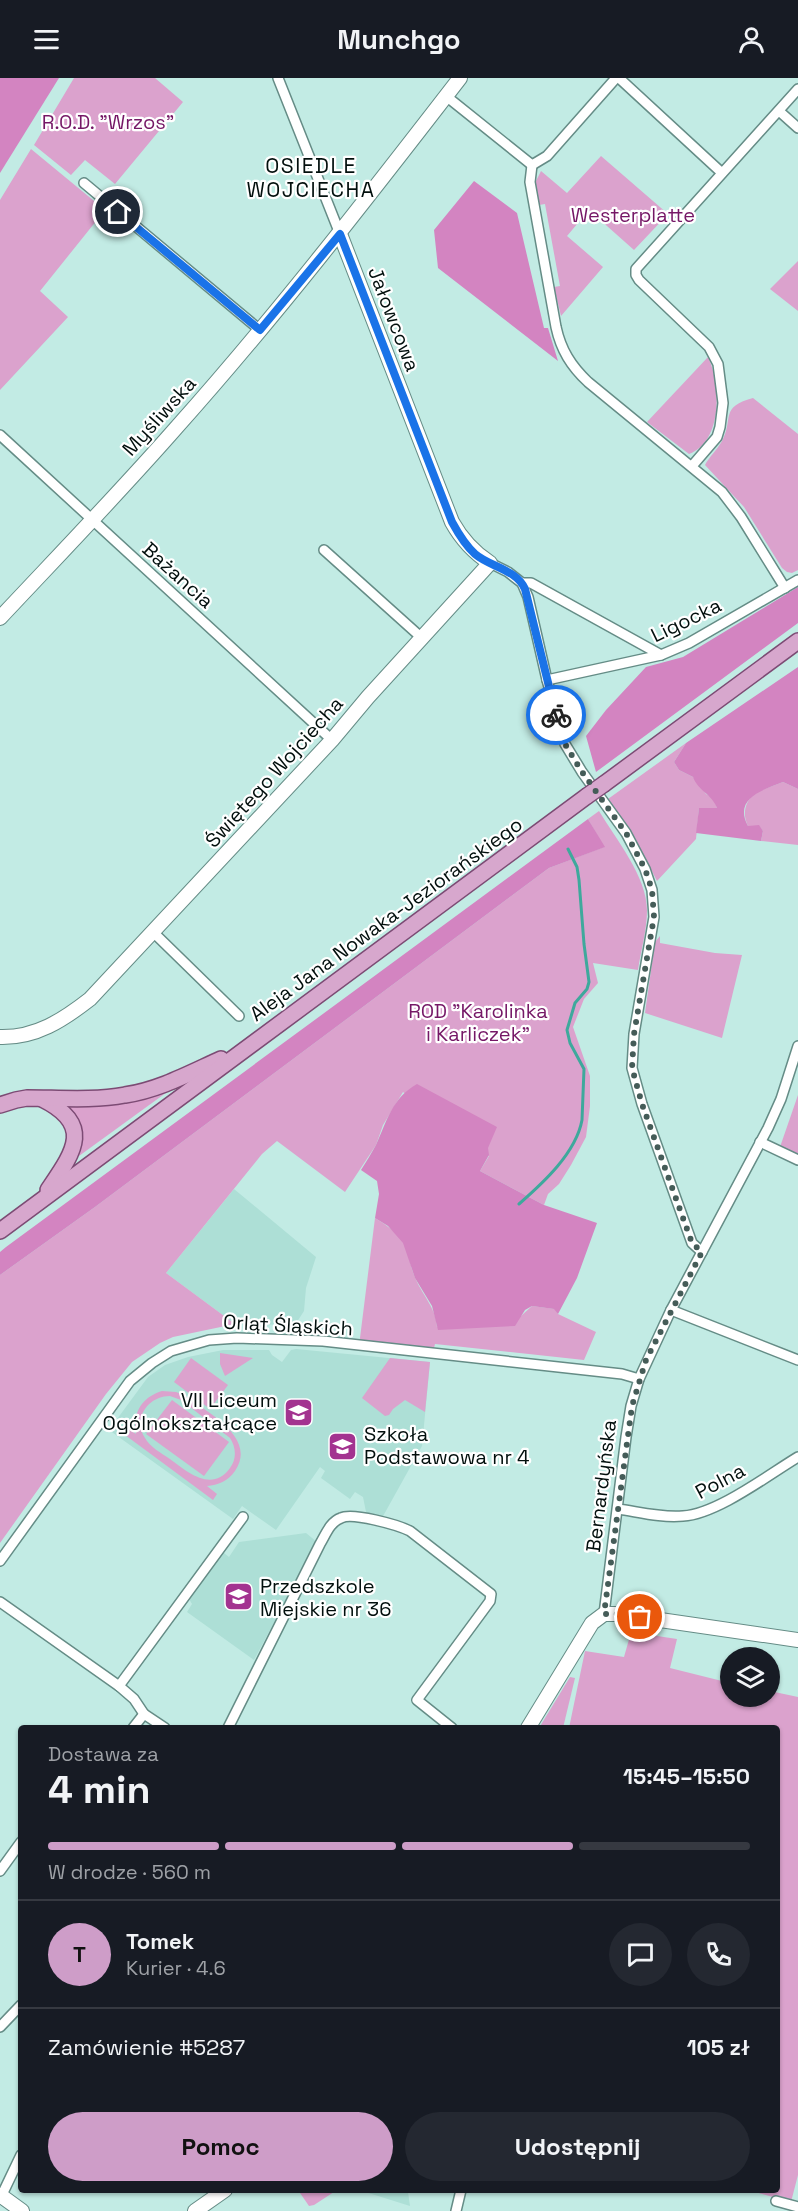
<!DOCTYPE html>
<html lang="pl">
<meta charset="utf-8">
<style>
body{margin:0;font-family:"Space Grotesk",sans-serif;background:#242831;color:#f1f3f6;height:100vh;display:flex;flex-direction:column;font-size:22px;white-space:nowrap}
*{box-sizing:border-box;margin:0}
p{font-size:20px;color:#9ea1a6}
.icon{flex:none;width:33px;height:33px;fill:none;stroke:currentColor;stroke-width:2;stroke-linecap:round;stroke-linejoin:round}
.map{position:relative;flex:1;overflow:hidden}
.details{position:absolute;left:18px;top:1647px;width:762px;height:468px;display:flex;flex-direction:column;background:#171b24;border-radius:6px;box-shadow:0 2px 4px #0004}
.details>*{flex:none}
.buttons{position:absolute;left:720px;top:1569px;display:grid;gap:12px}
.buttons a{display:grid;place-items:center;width:60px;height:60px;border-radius:50%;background:#171b24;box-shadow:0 2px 4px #0004;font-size:30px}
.pin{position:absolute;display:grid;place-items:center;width:51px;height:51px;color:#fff;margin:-26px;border:3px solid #fff;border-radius:50%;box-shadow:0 2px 6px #0007}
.courier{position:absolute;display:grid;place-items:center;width:60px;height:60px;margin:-30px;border:4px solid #1a73e8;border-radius:50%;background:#fff;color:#222;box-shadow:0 2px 8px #0007}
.head em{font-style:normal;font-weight:700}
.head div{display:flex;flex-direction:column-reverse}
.head{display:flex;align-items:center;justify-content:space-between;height:102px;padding:0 30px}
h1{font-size:39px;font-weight:700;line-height:45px}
.bar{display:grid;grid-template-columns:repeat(4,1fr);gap:9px 6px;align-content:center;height:72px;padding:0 30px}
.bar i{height:8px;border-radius:4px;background:#363941}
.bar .active{background:#ce9dc8}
.bar p{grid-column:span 4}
.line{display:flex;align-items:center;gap:15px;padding:0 30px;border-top:2px solid #363941}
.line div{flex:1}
.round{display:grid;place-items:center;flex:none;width:63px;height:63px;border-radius:32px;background:#242831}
.action{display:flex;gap:12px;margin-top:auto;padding:12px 30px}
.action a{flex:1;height:69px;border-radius:36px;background:#ce9dc8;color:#111;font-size:24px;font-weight:700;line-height:69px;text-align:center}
.action a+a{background:#242831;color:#f1f3f6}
header{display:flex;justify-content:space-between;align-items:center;height:78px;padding:0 30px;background:#171b24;font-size:27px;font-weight:700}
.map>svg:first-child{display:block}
.built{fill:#addfd6}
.green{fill:#dba2cd;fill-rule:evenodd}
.forest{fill:#d384c1}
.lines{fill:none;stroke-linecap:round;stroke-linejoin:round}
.stream{stroke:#3ea99c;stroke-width:3}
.street-casing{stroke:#658c86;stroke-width:12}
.secondary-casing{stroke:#658c86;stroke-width:16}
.primary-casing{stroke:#7c4b74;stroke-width:18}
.street{stroke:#fff;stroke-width:9}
.secondary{stroke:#fff;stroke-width:14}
.primary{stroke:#d7a7cd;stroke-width:15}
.primary-bridge-casing{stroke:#7c4b74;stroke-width:18;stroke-linecap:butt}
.primary-bridge{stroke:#d7a7cd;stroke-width:15}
.done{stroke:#455c58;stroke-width:6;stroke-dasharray:0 10.8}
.route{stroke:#1a73e8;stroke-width:8}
.labels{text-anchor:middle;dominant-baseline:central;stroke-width:4.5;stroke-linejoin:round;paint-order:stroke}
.park-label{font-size:20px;fill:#751766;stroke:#fff}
.street-label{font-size:20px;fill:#020f0d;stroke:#fff}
.poi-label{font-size:20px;fill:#020f0d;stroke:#fff;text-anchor:start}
.neighbourhood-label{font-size:21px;letter-spacing:1.5px;fill:#020f0d;stroke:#fff}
</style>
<header><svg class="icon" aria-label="menu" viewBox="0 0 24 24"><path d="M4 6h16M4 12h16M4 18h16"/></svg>Munchgo<svg class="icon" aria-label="person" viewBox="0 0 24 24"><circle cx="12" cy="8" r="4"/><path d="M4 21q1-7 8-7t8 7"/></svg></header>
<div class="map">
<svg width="798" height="2133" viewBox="0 0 798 2133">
<rect width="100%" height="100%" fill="#c2ebe4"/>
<g class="built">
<polygon points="234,1111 316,1179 306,1210 304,1233 295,1247 235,1246 166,1195"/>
<polygon points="296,1271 430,1284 422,1368 382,1440 369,1438 366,1434 363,1419 355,1414 350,1421 321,1400 325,1393 320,1389 276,1452 242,1428 233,1441 109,1352 148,1299 165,1287 188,1279 223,1272 269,1272 272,1277 282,1284 291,1272"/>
<polygon points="306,1455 317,1464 254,1582 187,1534 192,1526 189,1521 190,1517 219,1476 224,1475 229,1479 239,1464"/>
<polygon points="359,2112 413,2112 408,2114 410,2128"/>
</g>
<g class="green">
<polygon points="74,0 155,0 183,24 115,106 85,82 71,97 34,67"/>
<polygon points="31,71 105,132 40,213 68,239 0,312 0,122"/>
<polygon points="601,78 668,136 634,172 589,132 567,158 603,189 561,238 554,209 560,208 545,126 539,127 535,105 541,93 567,115"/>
<polygon points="798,183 798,233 770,211"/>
<path d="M708,279C721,306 723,363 689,376L647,344Z"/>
<path d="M753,320L798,356V492L792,495L787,494L782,490L744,429L705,387C709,379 717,372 722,363C734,341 719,329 753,320Z"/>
<polygon points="686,665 674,684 679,692 693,699 706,716 714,721 717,730 699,730 696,761 657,803 635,760 608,721"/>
<path d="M783,704L798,711V767L761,763L763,753L759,748H748C742,736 745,725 754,715Z"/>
<path d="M599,733C616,761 647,799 647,832C647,852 641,872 638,892L593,885L598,905L584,921L573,949L590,998V1028L586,1059L571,1087L559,1106L548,1116L544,1127L480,1093L489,1078L403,1014L383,1047L376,1067L345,1114L277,1063L262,1076L166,1195L235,1246L173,1259L160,1265L132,1284L106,1316L0,1465V1197L95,1129L549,790L604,769L588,741Z"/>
<polygon points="660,858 660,865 715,875 742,877 722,960 645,935 655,864"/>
<polygon points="174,1009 79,1078 78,1078 61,1023"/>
<polygon points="798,1017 798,1078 780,1069"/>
<path d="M375,1140C385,1146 398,1155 404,1165C409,1175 410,1187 414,1197C421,1216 436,1229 437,1249L521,1238L532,1228L555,1231L558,1236L596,1254L584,1282L435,1266L433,1274L359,1268Z"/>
<polygon points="220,1275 253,1280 225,1298 220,1286"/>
<polygon points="191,1280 228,1307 210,1331 174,1304"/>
<polygon points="390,1280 430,1284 425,1334 405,1322 393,1331 389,1337 385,1338 362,1320"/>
<path d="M162,1313L176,1314L184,1317C206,1334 258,1359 235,1393C228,1403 218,1407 207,1408L217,1416L213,1422L121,1354L125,1348L136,1356C132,1335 142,1319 162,1313ZM170,1318L181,1322L230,1360C236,1369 237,1381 230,1390C212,1415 187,1394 170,1381C161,1375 150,1369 145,1360C132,1341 148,1318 170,1318Z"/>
<polygon points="172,1322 229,1364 204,1398 146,1356"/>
<polygon points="644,1556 677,1561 670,1590 730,1605 730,1618 770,1618 770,1613 798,1619 798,2097 791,2124 748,2112 777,2112 777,1650 569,1650 585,1573 624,1579 630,1558"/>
<polygon points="570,1599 575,1600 563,1650 539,1650"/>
<polygon points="298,2112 337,2112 314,2127 309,2128"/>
</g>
<g class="forest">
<polygon points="0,0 59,0 0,95"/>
<polygon points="474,103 517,135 544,250 548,250 558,283 438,190 434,152"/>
<polygon points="798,509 798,545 596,694 586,658 606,632 646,589 683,579"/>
<path d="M798,589V711L783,704C763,712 733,720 748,748L759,747L763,753L761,763L696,755L699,730H717C712,716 698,713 693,699L679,692L674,684L686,665Z"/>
<polygon points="588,741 605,769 549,790 95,1129 0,1197 0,1174 6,1169"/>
<path d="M417,1006L497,1049L488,1070L489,1077L480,1093L544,1127L597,1145L577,1200L558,1236L554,1231L532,1228L525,1232L515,1248L438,1252L432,1228L415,1200L403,1165L388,1148L375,1140L379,1116L377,1103L361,1092C366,1084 371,1076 376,1067C387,1043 392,1020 417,1006Z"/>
</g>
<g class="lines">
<path class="stream" d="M519,1126C543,1105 576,1075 582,1042L584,991L570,965L567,952L575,925L587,911L589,904L584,866L579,802L577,789L568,771"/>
<defs>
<g id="street">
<polyline points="278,0 340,156"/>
<polyline points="619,0 722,95"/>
<polyline points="446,18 532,87"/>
<polyline points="779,33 798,50"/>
<path d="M532,87L530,104L556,249C561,272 571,288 588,304L722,414L741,439L785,510"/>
<polyline points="532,87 547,78 616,0"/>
<polyline points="84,105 260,252"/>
<polyline points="0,357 332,662"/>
<polyline points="692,388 717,359 720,349 723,325 718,286 709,269 639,202 636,197 636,191 798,11"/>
<polyline points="324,472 423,561"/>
<polyline points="490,485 508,494 522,505 528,519 547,602 565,666 582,694 626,755 645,791 652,812 654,839 634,956 632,990 642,1026 692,1165 702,1174"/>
<polyline points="522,505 531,505 661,577"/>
<polyline points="547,602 661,577 689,565 798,502"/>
<polyline points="153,854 239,938"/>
<polyline points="760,1064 798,1082"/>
<polyline points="671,1232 798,1282"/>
<path d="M618,1431C639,1434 661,1440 683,1438C717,1436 768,1397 798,1379"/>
<polyline points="0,1483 130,1303 152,1285 171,1273 209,1262 237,1260 323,1263 622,1296 639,1301"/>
<polyline points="0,1524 119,1608 134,1621 144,1636"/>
<polyline points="604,1536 626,1359 631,1328 639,1301 671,1232 768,1050 781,1021 798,968"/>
<polyline points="119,1608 243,1439"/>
<polyline points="133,1650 144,1636 165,1650"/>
<path d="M228,1650L320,1466C326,1456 330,1444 341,1440C352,1434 398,1447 410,1453L491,1516L490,1523L417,1622L452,1650"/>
<polyline points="0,1793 21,1764"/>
<polyline points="0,1949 21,1927"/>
<polyline points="0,2121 21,2077"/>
<polyline points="776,2123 798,2129"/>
<polyline points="456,2133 461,2112"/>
</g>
<g id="secondary">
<path d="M0,540C59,477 119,415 176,350C276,238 368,119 460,0"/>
<path d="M0,959C36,960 63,942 90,921L332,662L368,619L490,485C473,474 462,462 452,444L340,156"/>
<polyline points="528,1650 592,1545 604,1536 619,1536 798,1562"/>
<polyline points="0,2117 22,2133"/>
<polyline points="195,2133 225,2112"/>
</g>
<g id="primary">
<polyline points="604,706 798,563"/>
<path d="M42,1021C95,1047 73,1075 48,1112"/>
<path d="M0,1027L16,1022L27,1020C59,1020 93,1023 125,1017C159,1012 190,995 221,981"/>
<polyline points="0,1153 587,718"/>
</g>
</defs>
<use href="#street" class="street-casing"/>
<use href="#secondary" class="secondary-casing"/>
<use href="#primary" class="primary-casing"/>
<use href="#street" class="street"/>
<use href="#secondary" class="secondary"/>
<use href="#primary" class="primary"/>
<defs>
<polyline id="primary-bridge" points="587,718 604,706"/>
</defs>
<use href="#primary-bridge" class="primary-bridge-casing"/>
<use href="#primary-bridge" class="primary-bridge"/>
</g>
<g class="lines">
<polyline class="done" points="556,637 565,666 582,694 626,755 645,791 652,812 654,839 634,956 632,990 642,1026 692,1165 702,1174 646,1282 632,1328 604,1536 620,1536 640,1539"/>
<path class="route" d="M118,134L260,252L340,156L452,444C458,455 465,467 475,476C490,489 516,491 525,511L556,637"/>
</g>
<defs>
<symbol id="school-square" viewBox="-11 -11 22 22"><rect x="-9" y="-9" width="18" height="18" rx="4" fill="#a33390" stroke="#fff"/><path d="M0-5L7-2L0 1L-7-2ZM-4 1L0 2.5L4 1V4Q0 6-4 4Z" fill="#fff"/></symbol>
</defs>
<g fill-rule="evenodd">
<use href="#school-square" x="282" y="1318" width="33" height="33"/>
<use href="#school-square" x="326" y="1352" width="33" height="33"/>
<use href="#school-square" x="222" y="1502" width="33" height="33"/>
</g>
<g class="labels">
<g class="park-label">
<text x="108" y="44">R.O.D. "Wrzos"</text>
<text x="633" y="137">Westerplatte</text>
<text x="478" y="933">ROD "Karolinka<tspan x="478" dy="23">i Karliczek"</tspan></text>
</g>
<g class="street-label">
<text transform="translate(394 241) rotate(69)">Jałowcowa</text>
<text transform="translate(159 338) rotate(-48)">Myśliwska</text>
<text transform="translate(178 497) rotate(42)">Bażancia</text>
<text transform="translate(686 542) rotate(-26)">Ligocka</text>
<text transform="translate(274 694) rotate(-48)">Świętego Wojciecha</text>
<text transform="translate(386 841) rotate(-36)">Aleja Jana Nowaka-Jeziorańskiego</text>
<text transform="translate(288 1247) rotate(3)">Orląt Śląskich</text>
<text transform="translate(720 1403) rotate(-28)">Polna</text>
<text transform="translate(601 1408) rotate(-83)">Bernardyńska</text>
</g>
<g class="poi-label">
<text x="277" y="1322" text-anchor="end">VII Liceum<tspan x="277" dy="23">Ogólnokształcące</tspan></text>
<text x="364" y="1356">Szkoła<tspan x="364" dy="23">Podstawowa nr 4</tspan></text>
<text x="260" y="1508">Przedszkole<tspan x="260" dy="23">Miejskie nr 36</tspan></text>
</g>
<g class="neighbourhood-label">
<text x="311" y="87">OSIEDLE<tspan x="311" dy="24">WOJCIECHA</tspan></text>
</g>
</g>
</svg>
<div class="buttons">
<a><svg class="icon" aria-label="layers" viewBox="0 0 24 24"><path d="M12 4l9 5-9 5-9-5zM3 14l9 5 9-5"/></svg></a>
</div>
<div class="pin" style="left:640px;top:1539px;background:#ea580c"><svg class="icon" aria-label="bag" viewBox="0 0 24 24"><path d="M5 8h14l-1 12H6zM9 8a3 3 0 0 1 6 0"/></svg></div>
<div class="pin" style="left:118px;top:134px;background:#1f2937"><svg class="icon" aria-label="home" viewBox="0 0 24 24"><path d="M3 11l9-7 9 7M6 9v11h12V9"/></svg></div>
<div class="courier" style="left:556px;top:637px"><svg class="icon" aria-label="bike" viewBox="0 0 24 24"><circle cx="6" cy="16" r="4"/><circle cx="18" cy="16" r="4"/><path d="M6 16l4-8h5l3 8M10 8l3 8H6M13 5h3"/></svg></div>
<section class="details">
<div class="head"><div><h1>4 min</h1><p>Dostawa za</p></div><em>15:45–15:50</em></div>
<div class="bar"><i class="active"></i><i class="active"></i><i class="active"></i><i></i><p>W drodze · 560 m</p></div>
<div class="line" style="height:108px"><b class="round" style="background:#ce9dc8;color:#111">T</b><div><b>Tomek</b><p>Kurier · 4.6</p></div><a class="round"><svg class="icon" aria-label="chat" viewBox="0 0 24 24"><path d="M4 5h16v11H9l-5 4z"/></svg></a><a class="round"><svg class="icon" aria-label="phone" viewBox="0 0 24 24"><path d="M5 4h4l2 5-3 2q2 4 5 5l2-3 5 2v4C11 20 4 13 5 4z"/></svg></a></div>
<div class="line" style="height:78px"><div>Zamówienie #5287</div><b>105 zł</b></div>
<div class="action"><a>Pomoc</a><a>Udostępnij</a></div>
</section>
</div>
